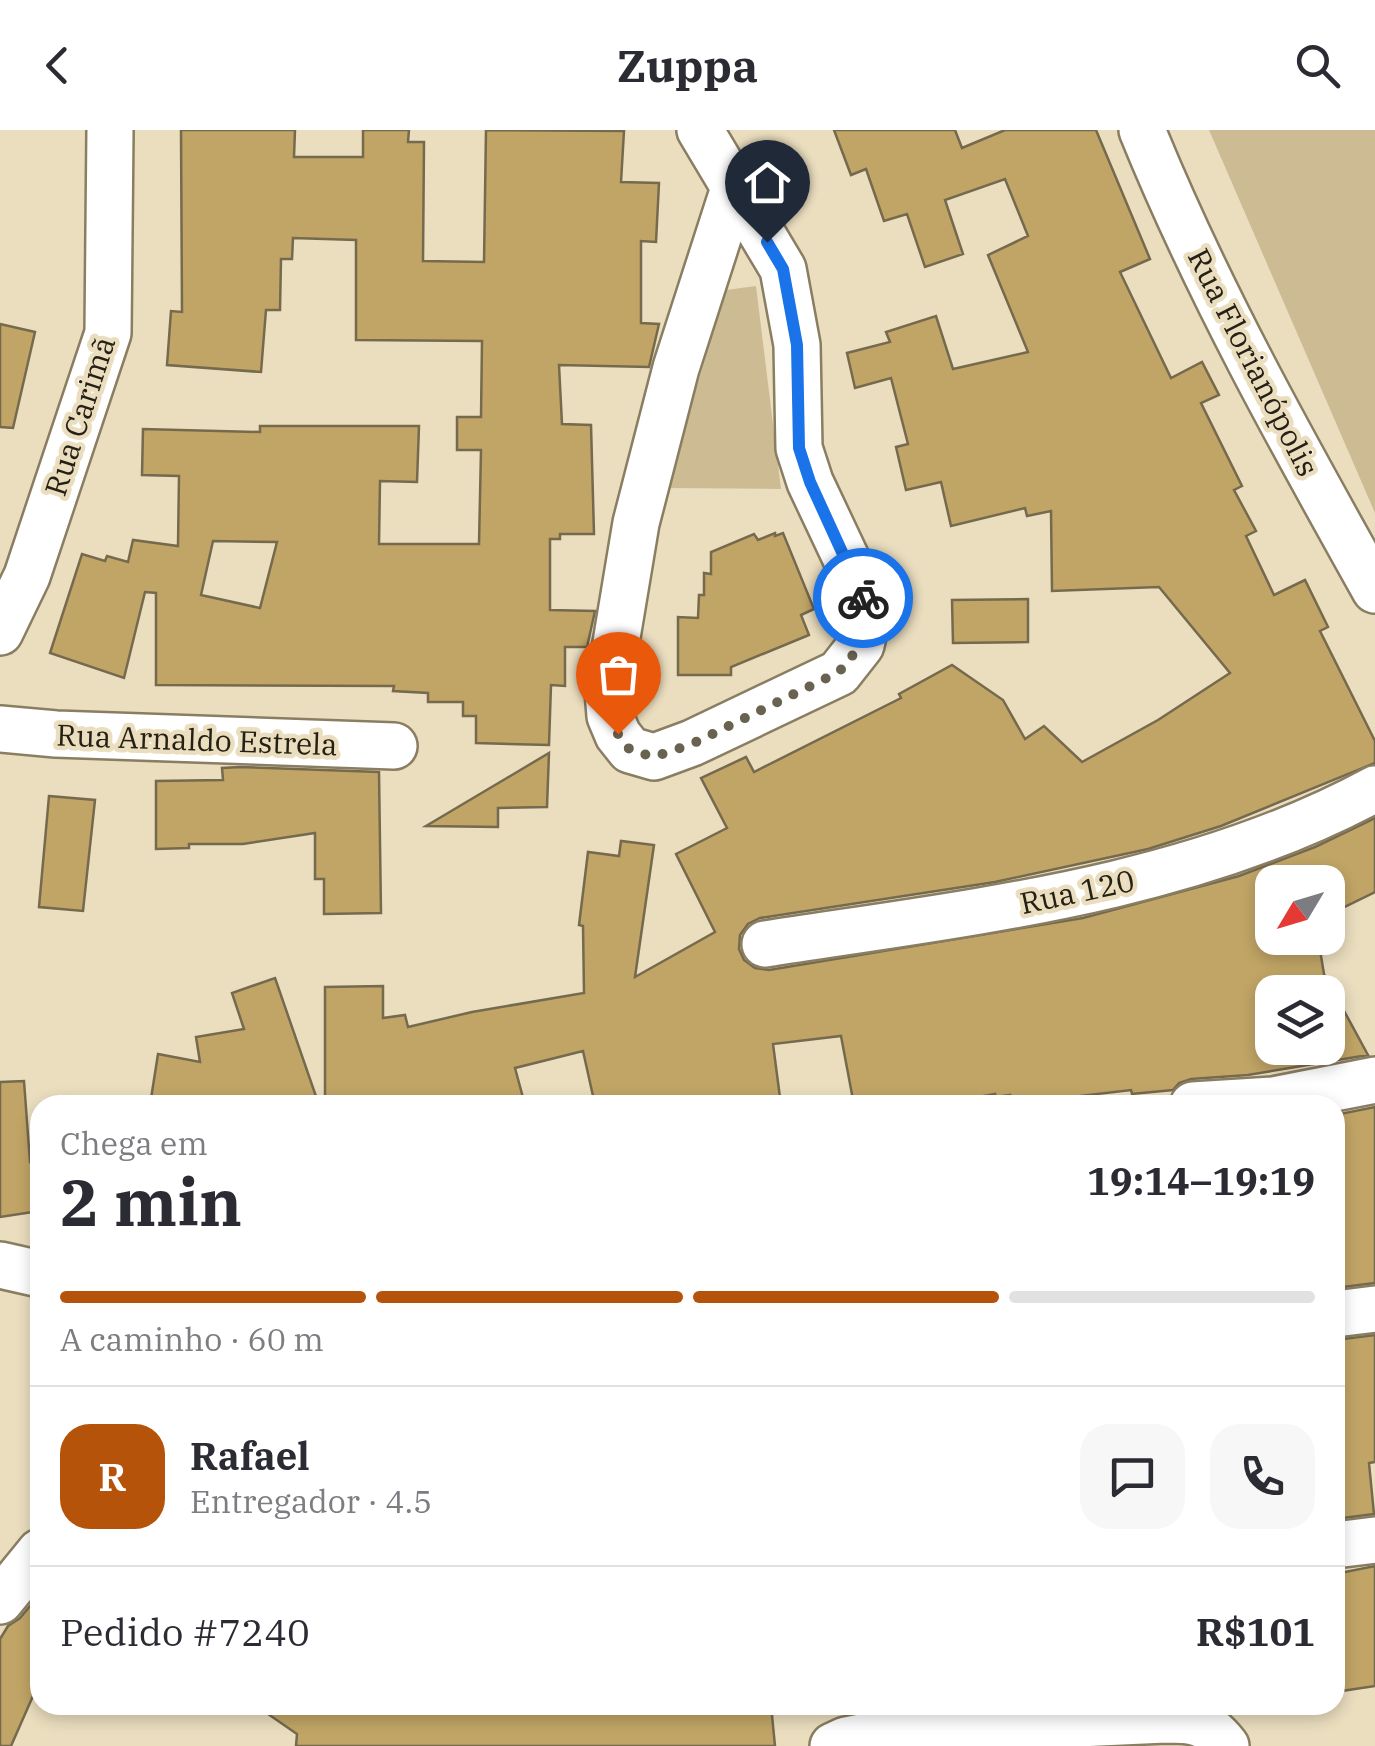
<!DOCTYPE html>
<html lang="pt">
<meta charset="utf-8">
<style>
body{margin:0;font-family:"IBM Plex Serif",serif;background:#f7f7f7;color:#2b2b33;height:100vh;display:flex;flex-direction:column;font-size:38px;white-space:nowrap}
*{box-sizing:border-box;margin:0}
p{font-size:32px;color:#7c7c81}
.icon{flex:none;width:55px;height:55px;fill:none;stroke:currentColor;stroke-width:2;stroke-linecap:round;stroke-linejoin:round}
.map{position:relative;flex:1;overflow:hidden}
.side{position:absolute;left:30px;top:965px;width:1315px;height:620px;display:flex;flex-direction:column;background:#fff;border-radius:30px;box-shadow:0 5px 15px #0003}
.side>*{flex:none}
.needle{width:65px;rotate:232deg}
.fabs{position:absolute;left:1255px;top:735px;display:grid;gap:20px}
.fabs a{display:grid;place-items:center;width:90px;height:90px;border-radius:20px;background:#fff;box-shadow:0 5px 15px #0003;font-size:50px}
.pin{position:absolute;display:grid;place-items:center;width:85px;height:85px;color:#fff;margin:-102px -42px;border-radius:50% 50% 50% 0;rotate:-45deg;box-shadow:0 0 10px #0007}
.pin .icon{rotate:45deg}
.courier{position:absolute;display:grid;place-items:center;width:100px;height:100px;margin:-50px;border:8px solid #1a73e8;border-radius:50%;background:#fff;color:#222;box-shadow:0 2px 12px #0007}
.summary em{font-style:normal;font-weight:700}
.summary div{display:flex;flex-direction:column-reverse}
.summary{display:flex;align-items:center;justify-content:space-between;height:170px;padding:0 30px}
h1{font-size:65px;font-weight:700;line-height:75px}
.bar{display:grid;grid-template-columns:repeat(4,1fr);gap:15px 10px;align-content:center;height:120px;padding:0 30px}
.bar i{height:12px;border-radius:8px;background:#e1e1e2}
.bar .selected{background:#b45309}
.bar p{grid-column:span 4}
.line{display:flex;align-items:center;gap:25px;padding:0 30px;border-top:2px solid #e1e1e2}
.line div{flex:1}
.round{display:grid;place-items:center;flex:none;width:105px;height:105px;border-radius:30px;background:#f7f7f7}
header{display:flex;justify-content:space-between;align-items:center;height:130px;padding:0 30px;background:#fff;font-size:45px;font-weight:700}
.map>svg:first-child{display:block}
.green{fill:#cdbb94}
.building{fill:#c1a566;stroke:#75694e;stroke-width:2.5;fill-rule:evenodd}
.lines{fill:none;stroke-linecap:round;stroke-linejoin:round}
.minor-casing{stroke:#8a7e62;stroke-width:50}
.minor{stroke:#fff;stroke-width:45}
.done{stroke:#6a6250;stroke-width:10;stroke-dasharray:0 18}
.route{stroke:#1a73e8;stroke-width:12}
.labels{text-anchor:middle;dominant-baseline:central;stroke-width:9;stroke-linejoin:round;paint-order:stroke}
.street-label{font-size:30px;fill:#252015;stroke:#ebdebf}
</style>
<header><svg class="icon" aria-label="back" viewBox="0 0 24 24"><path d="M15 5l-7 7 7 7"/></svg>Zuppa<svg class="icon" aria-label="search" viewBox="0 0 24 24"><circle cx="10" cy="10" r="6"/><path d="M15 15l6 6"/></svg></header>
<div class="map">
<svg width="1375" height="1616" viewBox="0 0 1375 1616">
<rect width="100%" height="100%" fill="#ebdebf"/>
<g class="green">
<polygon points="1209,0 1375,0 1375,383"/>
<polygon points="756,156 781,359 666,358 726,160"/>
</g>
<g class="building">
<path d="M181,0H295L294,27H363V0H409L408,12H424L423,131L484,132L486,0L624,1L621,52L659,53L656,112L641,111V193L659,194L649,237L559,235L562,294L591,295L594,404H560V409H550V480L595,481L587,517H565V556L551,555L549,615L476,613V586H463V572H428V563L393,561L394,556L156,555V463L145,462L124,548L50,523L82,424L105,431L107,426L128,432L133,410L178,416L179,346L142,345L143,299L260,302V296H419L417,352L380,351L379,414H479L481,320H457V287H481L482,211L356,210V110L293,108L292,129H281L280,180H266L261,242L167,235L171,181L182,182ZM213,411L277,412L260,478L201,465Z"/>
<path d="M834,0H955L962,18L1005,0H1096L1150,129L1120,142L1171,248L1202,232L1219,265L1201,273L1242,356L1234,360L1256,401L1246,406L1274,465L1305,450L1328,497L1320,501L1375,611V633L1221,696L1148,719L995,752L760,788L748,794L740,805L739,819L744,830L755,838L769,840L1083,788L1239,746L1315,717L1375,688V762L1328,785V752H1272V808H1318L1324,844L1368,925L1248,945L1191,949L1179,953L1173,960L1132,964L1131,960L1011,974L1010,965L996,967L995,964L935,975H854L841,906L773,914L781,975H595L583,921L515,938L525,975H325V857L383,856V888L405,885L408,897L472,882L584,863L583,796L579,795L588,722L619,726L621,711L654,715L635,847L715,802L676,724L727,698L701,648L746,627L754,642L901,568L899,564L952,535L1003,570L1025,609L1044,596L1082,632L1158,590L1230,543L1159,457L1052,461L1051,381L1027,386L1025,378L951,396L941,352L906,360L896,317L908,314L891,248L855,258L847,223L890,212L886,202L936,186L953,239L1028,222L988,125L1028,106L1005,49L945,70L963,124L925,137L907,84L884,91L866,39L851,45ZM1272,862H1328V918H1272Z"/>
<polygon points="0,194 35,202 13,298 0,297"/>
<polygon points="775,403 775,406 783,403 814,479 801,485 809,505 731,537 731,545 678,545 678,487 698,488 699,465 704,465 704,443 711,444 711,422 754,404 758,410"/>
<polygon points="1028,469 1028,512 953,513 952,470"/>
<polygon points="549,623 547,677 498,678 498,697 426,696"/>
<polygon points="240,637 379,642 381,783 324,784 324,749 315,749 315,703 243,714 189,714 189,718 156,719 156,651 223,650 222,638"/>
<polygon points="49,666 95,670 83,781 39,777"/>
<polygon points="275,848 319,975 150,975 158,924 200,932 196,907 244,899 232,863"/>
<polygon points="24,951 30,1032 40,1031 40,1070 32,1071 33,1082 0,1087 0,952"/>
<polygon points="1375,977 1375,1153 1335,1158 1335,985"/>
<polygon points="1375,1205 1375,1332 1369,1333 1374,1384 1335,1389 1335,1210"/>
<polygon points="1375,1436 1375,1556 1335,1562 1335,1444"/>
<polygon points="40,1464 40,1550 11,1616 0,1616 0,1509 8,1496 20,1488"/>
<polygon points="255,1575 771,1575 775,1616 296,1616 297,1604"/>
</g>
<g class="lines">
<defs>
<g id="minor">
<polyline points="700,0 783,139 797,215 799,318 810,352 860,458 868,483 861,515 839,543 692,613 654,627 630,620 618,605 610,586 608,561 636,393 676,238 734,58"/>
<path d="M1142,0C1207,160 1291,310 1375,460"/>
<polyline points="0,502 27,446 108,203 110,0"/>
<polyline points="0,599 56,604 394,616"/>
<path d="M765,814C972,782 1188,760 1375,659"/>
<polyline points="1193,975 1273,970 1375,950"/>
<polyline points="0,1135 40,1144"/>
<polyline points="1335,1184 1375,1179"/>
<polyline points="1335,1415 1375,1410"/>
<polyline points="0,1471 40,1422"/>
<path d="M833,1616L846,1610L881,1603L1165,1590C1196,1590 1206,1591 1226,1616"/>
</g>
</defs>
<use href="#minor" class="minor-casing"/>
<use href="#minor" class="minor"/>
</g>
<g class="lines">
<polyline class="done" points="618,604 630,620 654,627 692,614 839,542 861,515 868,483 863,468"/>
<polyline class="route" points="767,112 783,139 797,215 799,318 810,352 863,468"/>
</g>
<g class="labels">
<g class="street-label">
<text transform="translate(1254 232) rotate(63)">Rua Florianópolis</text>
<text transform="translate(79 286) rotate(-72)">Rua Carimã</text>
<text transform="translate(197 609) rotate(2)">Rua Arnaldo Estrela</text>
<text transform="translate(1077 761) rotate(-12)">Rua 120</text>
</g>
</g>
</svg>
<div class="fabs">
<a><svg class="needle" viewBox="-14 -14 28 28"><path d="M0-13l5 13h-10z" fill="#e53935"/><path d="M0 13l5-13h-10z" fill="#7c7c81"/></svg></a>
<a><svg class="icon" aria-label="layers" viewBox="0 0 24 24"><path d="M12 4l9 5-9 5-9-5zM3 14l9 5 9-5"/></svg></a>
</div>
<div class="pin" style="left:618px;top:604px;background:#ea580c"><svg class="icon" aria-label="bag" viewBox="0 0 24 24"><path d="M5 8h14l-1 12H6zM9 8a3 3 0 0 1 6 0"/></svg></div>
<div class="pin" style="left:767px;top:112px;background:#1f2937"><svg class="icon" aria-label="home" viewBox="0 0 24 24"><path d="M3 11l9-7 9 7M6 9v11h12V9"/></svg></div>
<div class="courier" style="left:863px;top:468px"><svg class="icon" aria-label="bike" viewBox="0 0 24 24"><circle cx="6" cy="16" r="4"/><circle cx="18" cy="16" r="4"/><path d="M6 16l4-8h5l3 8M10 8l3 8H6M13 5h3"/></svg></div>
<section class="side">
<div class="summary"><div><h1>2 min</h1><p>Chega em</p></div><em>19:14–19:19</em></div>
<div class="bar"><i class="selected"></i><i class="selected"></i><i class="selected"></i><i></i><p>A caminho · 60 m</p></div>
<div class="line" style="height:180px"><b class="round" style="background:#b45309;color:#fff">R</b><div><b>Rafael</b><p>Entregador · 4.5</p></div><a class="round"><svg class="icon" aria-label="chat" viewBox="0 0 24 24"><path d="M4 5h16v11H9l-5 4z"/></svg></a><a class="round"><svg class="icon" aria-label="phone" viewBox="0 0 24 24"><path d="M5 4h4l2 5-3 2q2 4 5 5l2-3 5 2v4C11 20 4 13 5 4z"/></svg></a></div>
<div class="line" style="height:130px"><div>Pedido #7240</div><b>R$101</b></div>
</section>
</div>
